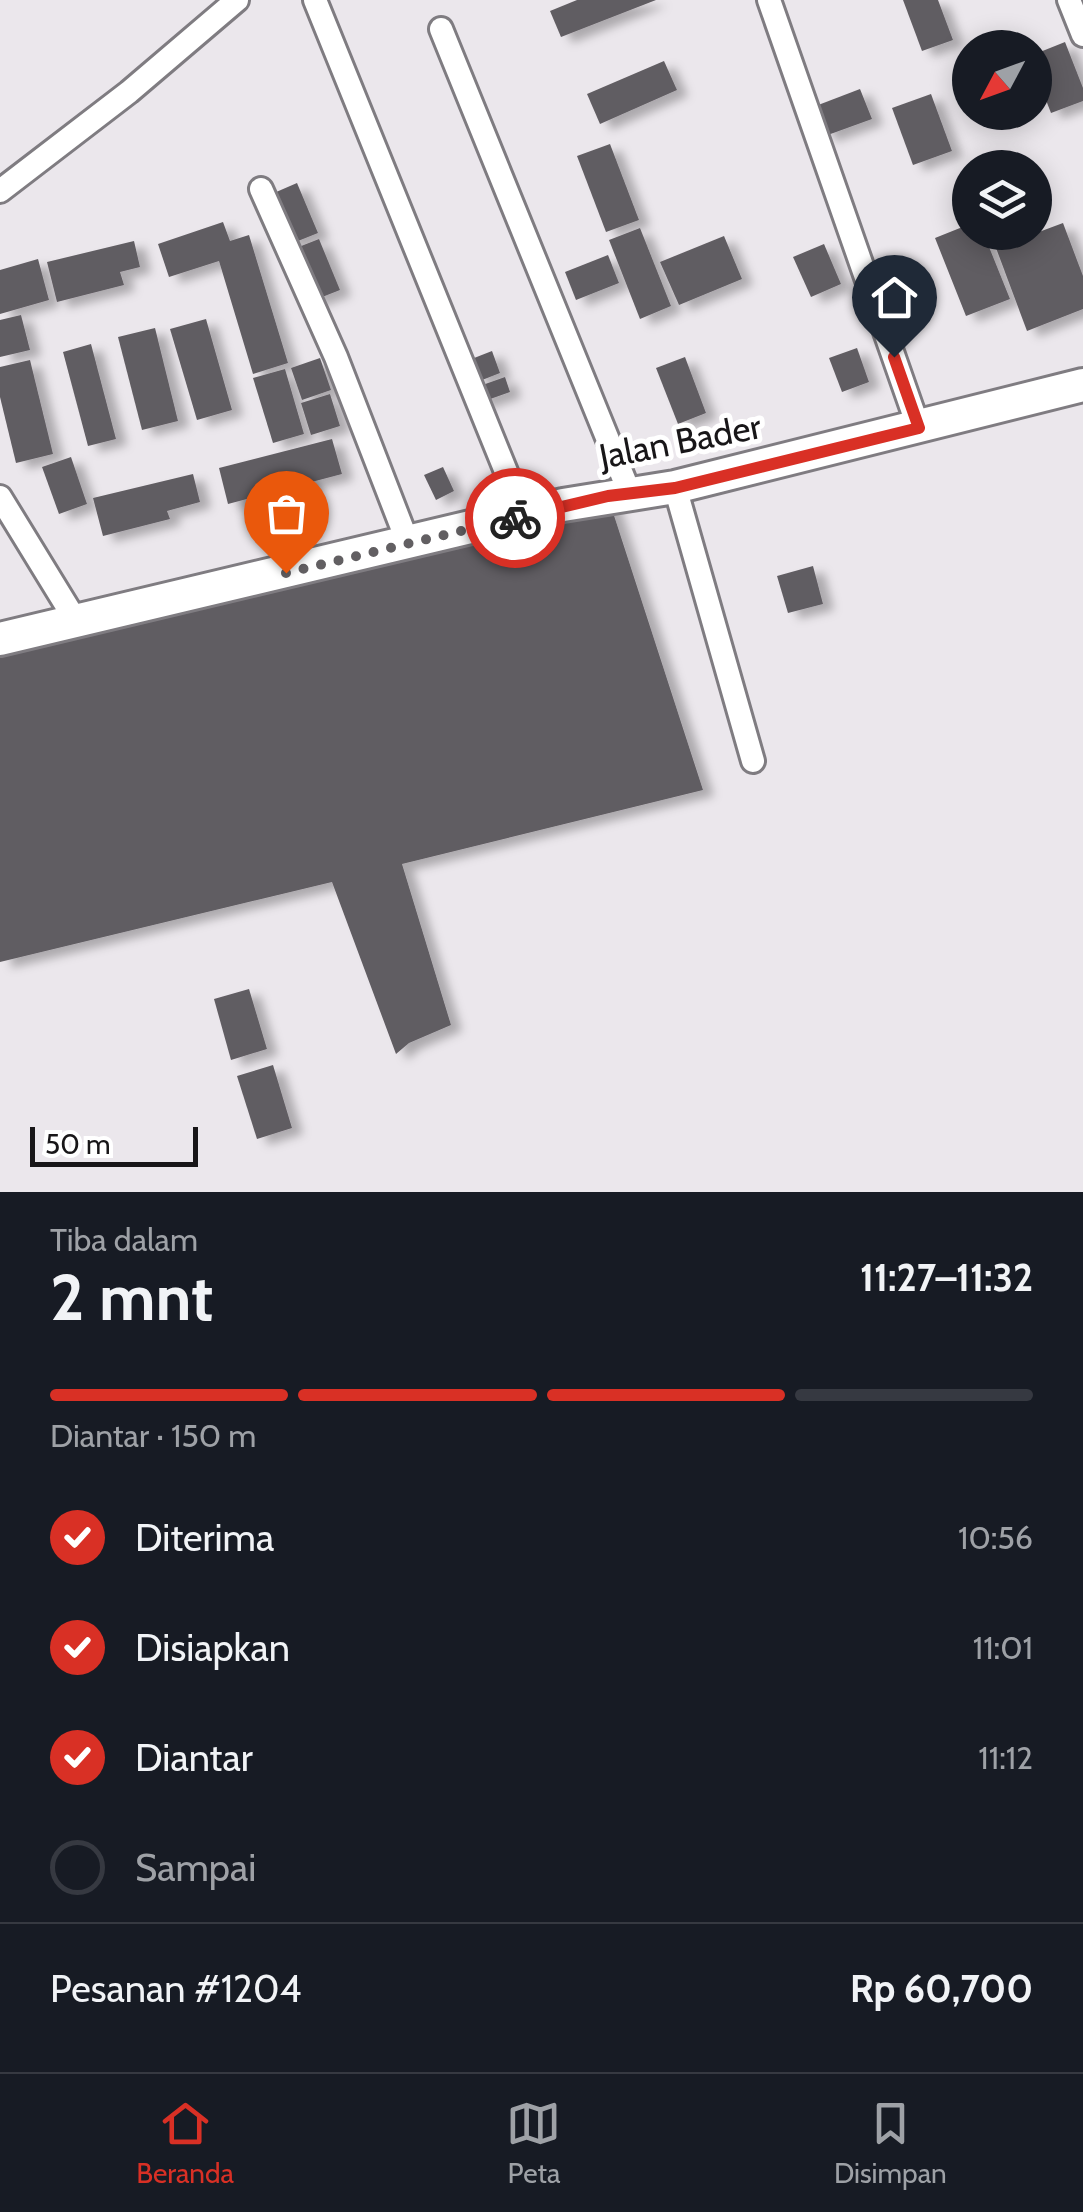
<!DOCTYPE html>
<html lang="id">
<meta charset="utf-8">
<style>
body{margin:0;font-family:Cabin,sans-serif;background:#20242c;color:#f1f3f6;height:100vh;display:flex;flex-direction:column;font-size:38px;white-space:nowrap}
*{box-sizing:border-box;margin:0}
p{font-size:32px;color:#9ea1a6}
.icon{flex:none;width:55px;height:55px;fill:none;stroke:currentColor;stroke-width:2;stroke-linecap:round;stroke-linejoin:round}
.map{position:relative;height:1192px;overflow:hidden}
.drawer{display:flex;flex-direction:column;background:#171b24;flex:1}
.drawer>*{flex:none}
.needle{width:65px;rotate:229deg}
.controls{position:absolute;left:952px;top:30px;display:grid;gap:20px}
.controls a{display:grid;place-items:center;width:100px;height:100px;border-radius:50%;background:#171b24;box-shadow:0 5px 25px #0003;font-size:50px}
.scale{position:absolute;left:30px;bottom:25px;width:168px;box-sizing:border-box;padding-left:10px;border:5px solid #181618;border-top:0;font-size:28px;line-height:35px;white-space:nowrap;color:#181618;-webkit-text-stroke:8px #fff;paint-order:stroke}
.pin{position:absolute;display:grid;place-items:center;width:85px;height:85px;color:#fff;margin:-102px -42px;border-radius:50% 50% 50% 0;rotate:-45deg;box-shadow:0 0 10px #0007}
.pin .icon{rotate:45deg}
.courier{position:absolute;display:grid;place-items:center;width:100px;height:100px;margin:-50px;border:8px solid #d93025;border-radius:50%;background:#fff;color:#222;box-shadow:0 2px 12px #0007}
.overview em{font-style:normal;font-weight:700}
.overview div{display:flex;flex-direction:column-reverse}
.overview{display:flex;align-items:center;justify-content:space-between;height:170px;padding:0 50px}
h1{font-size:65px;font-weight:700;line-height:75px}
.bar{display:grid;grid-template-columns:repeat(4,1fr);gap:15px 10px;align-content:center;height:120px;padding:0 50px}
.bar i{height:12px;border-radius:8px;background:#363941}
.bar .current{background:#d93025}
.bar p{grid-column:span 4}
.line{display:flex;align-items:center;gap:25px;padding:0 50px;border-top:2px solid #363941}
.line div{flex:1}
ol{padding:0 50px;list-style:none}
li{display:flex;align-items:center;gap:30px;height:110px}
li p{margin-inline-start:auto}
li .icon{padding:10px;border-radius:50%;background:#d93025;color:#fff;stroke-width:4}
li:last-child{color:#9ea1a6}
li i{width:55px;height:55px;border:5px solid #363941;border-radius:50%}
.dock{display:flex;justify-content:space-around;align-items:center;height:140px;border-top:2px solid #363941;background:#171b24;font-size:28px;color:#9ea1a6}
.dock a{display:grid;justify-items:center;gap:5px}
.dock .current{color:#d93025}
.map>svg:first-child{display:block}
.building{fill:#615d62;filter:url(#shadow)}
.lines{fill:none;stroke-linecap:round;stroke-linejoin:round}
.minor-casing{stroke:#7f7c81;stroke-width:28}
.secondary-casing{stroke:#7f7c81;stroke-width:38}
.minor{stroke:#fff;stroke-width:22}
.secondary{stroke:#fff;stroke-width:32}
.done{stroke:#625f62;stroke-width:10;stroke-dasharray:0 18}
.route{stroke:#d93025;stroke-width:12}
.labels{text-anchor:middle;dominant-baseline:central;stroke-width:10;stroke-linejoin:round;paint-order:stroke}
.street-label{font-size:35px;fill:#181618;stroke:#fff}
</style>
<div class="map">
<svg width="1083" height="1192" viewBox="0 0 1083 1192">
<defs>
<filter id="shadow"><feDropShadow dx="11" dy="6" stdDeviation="5" flood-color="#0004"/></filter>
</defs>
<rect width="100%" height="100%" fill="#ebe7ec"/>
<g class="building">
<polygon points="577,0 656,0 561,37 550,11"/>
<polygon points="903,0 938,0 953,40 922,51"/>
<polygon points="1065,42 1083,88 1083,101 1051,113 1035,72 1035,54"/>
<polygon points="664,61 677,90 600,124 587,94"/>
<polygon points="860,89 872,119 825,136 813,107"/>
<polygon points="931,94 952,151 913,165 892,108"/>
<polygon points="610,144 639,220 606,232 577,156"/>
<polygon points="297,183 318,233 288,245 267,196"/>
<polygon points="223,222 230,241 249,235 288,363 253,374 219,261 169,277 158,244"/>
<polygon points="1063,223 1083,276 1083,309 1027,331 996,248"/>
<polygon points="970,224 970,232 983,232 1010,299 966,316 935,238"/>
<polygon points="640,228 671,306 640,319 609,240"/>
<polygon points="724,236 742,279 679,305 660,262"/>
<polygon points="319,239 340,290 312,301 291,250"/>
<polygon points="134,241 140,267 120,272 124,285 57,302 47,262"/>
<polygon points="824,244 841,284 811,297 793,257"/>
<polygon points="608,255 619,283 576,300 565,272"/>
<polygon points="38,259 49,300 0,314 0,270"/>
<polygon points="21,315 30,350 0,357 0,320"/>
<polygon points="206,319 232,410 197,420 170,329"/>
<polygon points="155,328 178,421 142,430 118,337"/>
<polygon points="91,344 116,439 88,446 63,352"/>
<polygon points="857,348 869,382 842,392 829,358"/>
<polygon points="492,351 500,373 477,382 469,360"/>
<polygon points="685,357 706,413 678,424 656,368"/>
<polygon points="320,358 331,390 302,400 291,368"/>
<polygon points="30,360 53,454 16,463 0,397 0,367"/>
<polygon points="285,369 304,434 273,443 253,378"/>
<polygon points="505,377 510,392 479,403 474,388"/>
<polygon points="330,394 340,426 311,435 301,403"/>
<polygon points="332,439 342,474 228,504 219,468"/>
<polygon points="71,457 87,504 59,514 42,467"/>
<polygon points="443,467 454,491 436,500 424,475"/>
<polygon points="193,474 200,502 167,511 170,519 103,536 93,498"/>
<polygon points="608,497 703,790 402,864 451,1025 409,1043 396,1054 332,882 0,962 0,642"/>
<polygon points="813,566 823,604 788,613 777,576"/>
<polygon points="249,989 267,1049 231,1060 214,999"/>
<polygon points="273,1065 292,1128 257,1139 237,1076"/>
</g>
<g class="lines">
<defs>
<g id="minor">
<polyline points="315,0 524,516"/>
<polyline points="769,0 919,429"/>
<polyline points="1069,0 1083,35"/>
<polyline points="441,29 630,494"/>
<polyline points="261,189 336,357 408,543"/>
<polyline points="0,191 129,92 237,0"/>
<polyline points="675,487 753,761"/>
<polyline points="0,497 76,621"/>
</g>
<polyline id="secondary" points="0,639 563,505 675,487 1083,385"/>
</defs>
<use href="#minor" class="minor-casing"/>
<use href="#secondary" class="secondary-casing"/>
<use href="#minor" class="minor"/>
<use href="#secondary" class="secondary"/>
</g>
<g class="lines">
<polyline class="done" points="286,573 515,518"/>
<polyline class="route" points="515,518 608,496 675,488 919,428 894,357"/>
</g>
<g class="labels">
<g class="street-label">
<text transform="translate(680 441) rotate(-11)">Jalan Bader</text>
</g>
</g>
</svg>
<div class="controls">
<a><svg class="needle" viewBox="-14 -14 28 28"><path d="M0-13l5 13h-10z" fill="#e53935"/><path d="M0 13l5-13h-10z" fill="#9ea1a6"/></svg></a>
<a><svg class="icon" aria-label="layers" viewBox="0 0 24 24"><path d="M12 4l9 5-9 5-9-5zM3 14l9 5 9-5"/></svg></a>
</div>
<div class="scale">50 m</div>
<div class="pin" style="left:286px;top:573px;background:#ea580c"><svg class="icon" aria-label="bag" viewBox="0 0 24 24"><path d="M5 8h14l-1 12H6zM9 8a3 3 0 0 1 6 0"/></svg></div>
<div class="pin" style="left:894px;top:357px;background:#1f2937"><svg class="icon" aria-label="home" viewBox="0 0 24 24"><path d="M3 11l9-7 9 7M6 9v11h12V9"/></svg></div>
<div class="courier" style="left:515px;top:518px"><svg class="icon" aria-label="bike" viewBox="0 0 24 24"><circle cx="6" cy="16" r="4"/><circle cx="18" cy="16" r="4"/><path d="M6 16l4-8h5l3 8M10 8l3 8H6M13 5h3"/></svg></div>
</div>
<section class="drawer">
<div class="overview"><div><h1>2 mnt</h1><p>Tiba dalam</p></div><em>11:27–11:32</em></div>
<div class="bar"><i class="current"></i><i class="current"></i><i class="current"></i><i></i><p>Diantar · 150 m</p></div>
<ol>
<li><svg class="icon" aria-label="check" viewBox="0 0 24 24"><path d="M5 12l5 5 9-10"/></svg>Diterima<p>10:56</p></li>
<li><svg class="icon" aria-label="check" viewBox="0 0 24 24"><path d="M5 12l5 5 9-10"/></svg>Disiapkan<p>11:01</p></li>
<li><svg class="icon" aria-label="check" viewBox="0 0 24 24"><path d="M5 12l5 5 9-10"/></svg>Diantar<p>11:12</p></li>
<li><i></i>Sampai</li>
</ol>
<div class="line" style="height:130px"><div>Pesanan #1204</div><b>Rp 60,700</b></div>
</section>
<nav class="dock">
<a class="current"><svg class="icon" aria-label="home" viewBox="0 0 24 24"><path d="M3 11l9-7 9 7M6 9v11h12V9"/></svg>Beranda</a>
<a><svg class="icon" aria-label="map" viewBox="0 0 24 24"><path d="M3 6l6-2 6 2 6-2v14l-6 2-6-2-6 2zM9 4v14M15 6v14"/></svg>Peta</a>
<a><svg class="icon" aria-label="saved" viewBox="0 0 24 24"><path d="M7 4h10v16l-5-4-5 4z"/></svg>Disimpan</a>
</nav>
